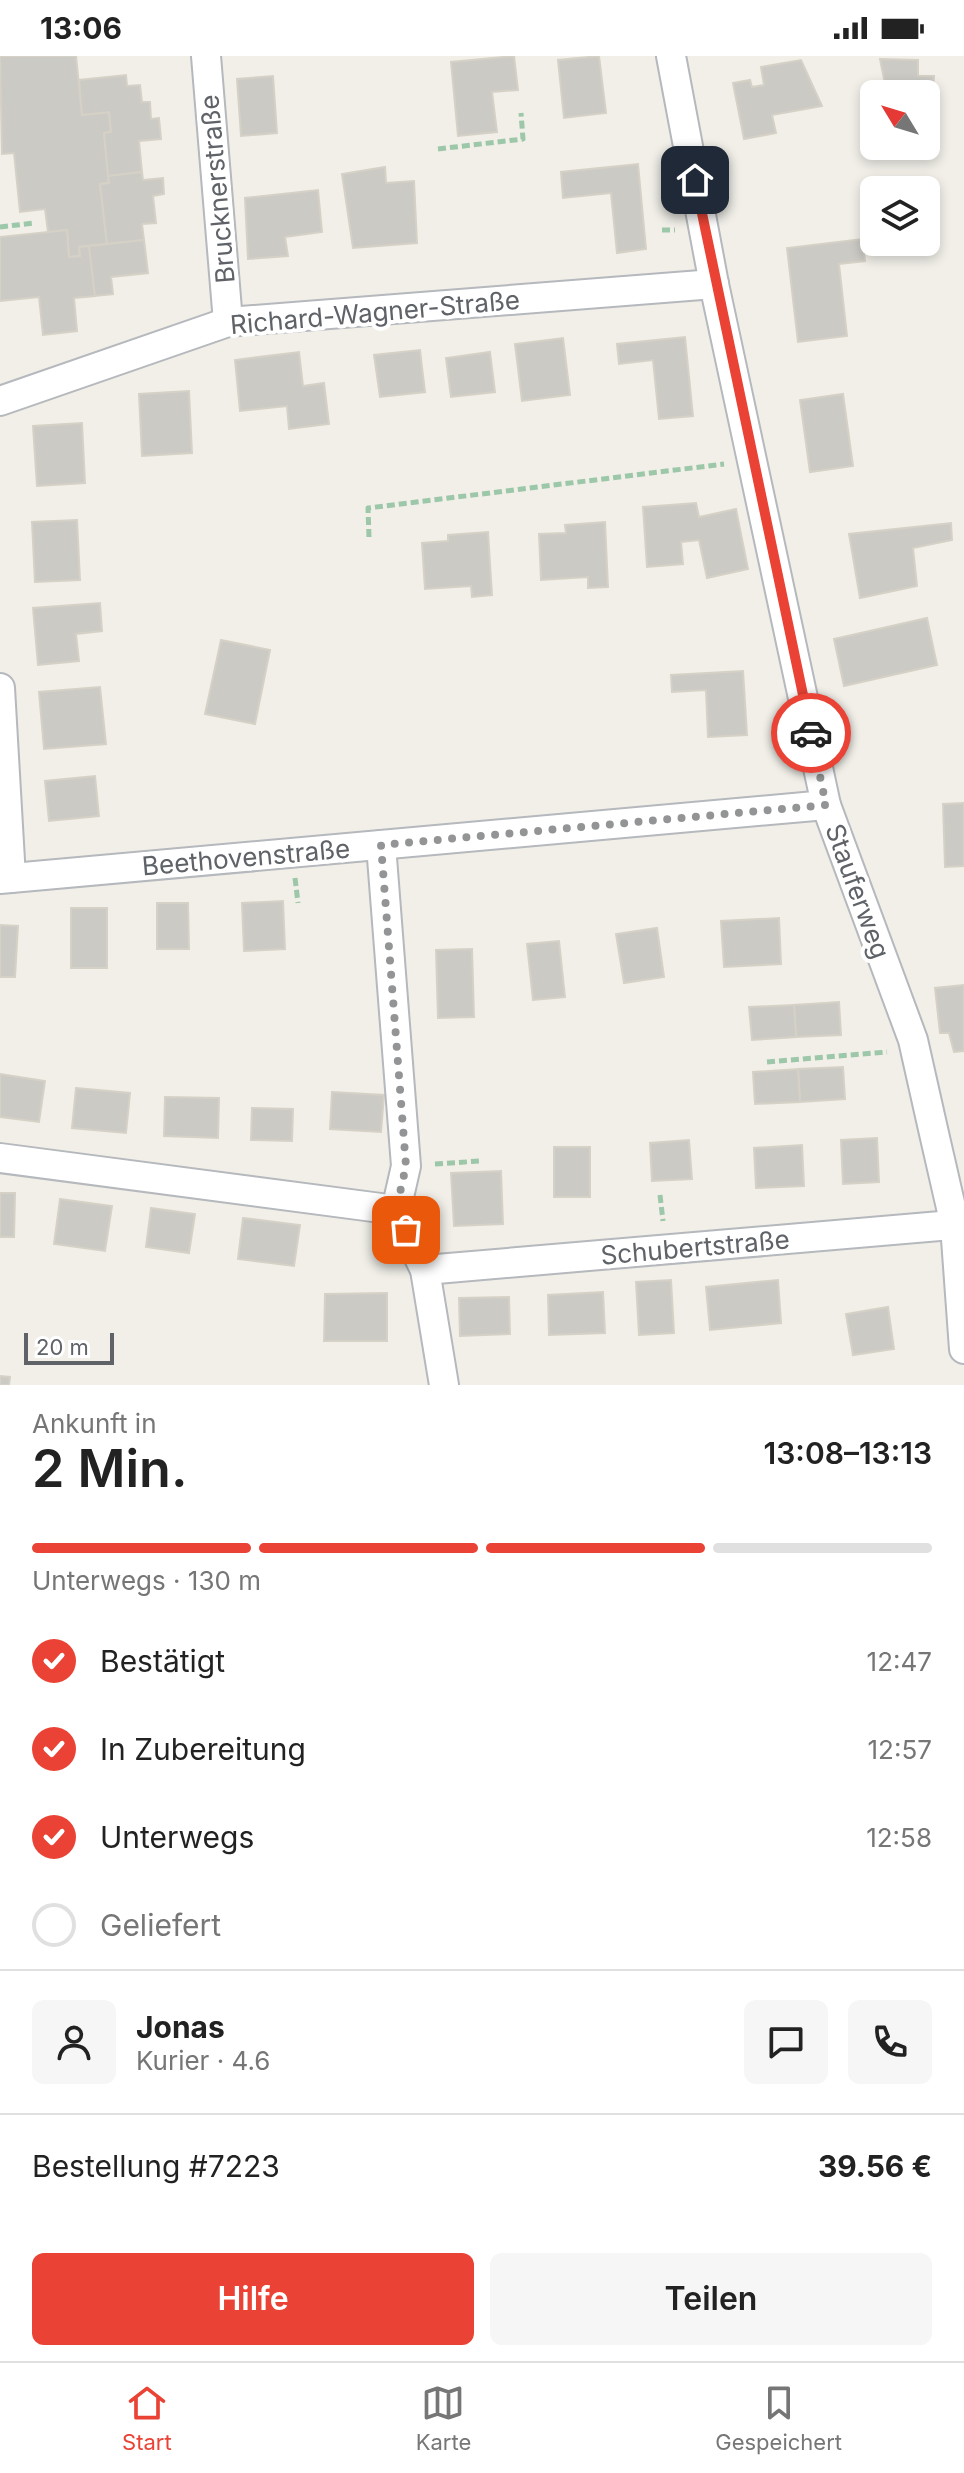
<!DOCTYPE html>
<html lang="de">
<meta charset="utf-8">
<style>
body{margin:0;font-family:Inter,sans-serif;background:#f6f6f6;color:#222;height:100vh;display:flex;flex-direction:column;font-size:30px;white-space:nowrap}
*{box-sizing:border-box;margin:0}
p{font-size:26px;color:#767676}
.icon{flex:none;width:44px;height:44px;fill:none;stroke:currentColor;stroke-width:2;stroke-linecap:round;stroke-linejoin:round}
.map{position:relative;height:1329px;overflow:hidden}
.details{display:flex;flex-direction:column;background:#fff;flex:1}
.details>*{flex:none}
.needle{width:52px;rotate:308deg}
.buttons{position:absolute;left:860px;top:24px;display:grid;gap:16px}
.buttons a{display:grid;place-items:center;width:80px;height:80px;border-radius:12px;background:#fff;box-shadow:0 4px 12px #0003;font-size:40px}
.scale{position:absolute;left:24px;bottom:20px;width:90px;box-sizing:border-box;padding-left:8px;border:4px solid #5f6368;border-top:0;font-size:22px;line-height:28px;white-space:nowrap;color:#5f6368;-webkit-text-stroke:6px #fff;paint-order:stroke}
.pin{position:absolute;display:grid;place-items:center;width:68px;height:68px;color:#fff;margin:-34px;border-radius:16px;box-shadow:0 4px 12px #0006}
.courier{position:absolute;display:grid;place-items:center;width:80px;height:80px;margin:-40px;border:6px solid #ea4335;border-radius:50%;background:#fff;color:#222;box-shadow:0 2px 10px #0007}
.head em{font-style:normal;font-weight:600}
.head div{display:flex;flex-direction:column-reverse}
.head{display:flex;align-items:center;justify-content:space-between;height:136px;padding:0 32px}
h1{font-size:52px;font-weight:600;line-height:60px}
.bar{display:grid;grid-template-columns:repeat(4,1fr);gap:12px 8px;align-content:center;height:96px;padding:0 32px}
.bar i{height:10px;border-radius:6px;background:#e0e0e0}
.bar .current{background:#ea4335}
.bar p{grid-column:span 4}
.line{display:flex;align-items:center;gap:20px;padding:0 32px;border-top:2px solid #e0e0e0}
.line div{flex:1}
.round{display:grid;place-items:center;flex:none;width:84px;height:84px;border-radius:12px;background:#f6f6f6}
ol{padding:0 32px;list-style:none}
li{display:flex;align-items:center;gap:24px;height:88px}
li p{margin-inline-start:auto}
li .icon{padding:8px;border-radius:50%;background:#ea4335;color:#fff;stroke-width:4}
li:last-child{color:#767676}
li i{width:44px;height:44px;border:4px solid #e0e0e0;border-radius:50%}
.button{display:flex;gap:16px;margin-top:auto;padding:16px 32px}
.button a{flex:1;height:92px;border-radius:12px;background:#ea4335;color:#fff;font-size:32px;font-weight:600;line-height:92px;text-align:center}
.button a+a{background:#f6f6f6;color:#222}
.status{display:flex;justify-content:space-between;align-items:center;height:56px;padding:0 40px;background:#fff;direction:ltr}
.status svg{height:22px;fill:currentColor}
.tabs{display:flex;justify-content:space-around;align-items:center;height:112px;border-top:2px solid #e0e0e0;background:#fff;font-size:22px;color:#767676}
.tabs a{display:grid;justify-items:center;gap:4px}
.tabs .current{color:#ea4335}
.map>svg:first-child{display:block}
.building{fill:#cccac5;stroke:#d6d1c6;stroke-width:2}
.lines{fill:none;stroke-linecap:round;stroke-linejoin:round}
.minor-casing{stroke:#b5b8bc;stroke-width:32}
.path{stroke:#9cc7a9;stroke-width:5;stroke-dasharray:8 4;stroke-linecap:butt}
.minor{stroke:#fff;stroke-width:28}
.done{stroke:#929495;stroke-width:8;stroke-dasharray:0 14.4}
.route{stroke:#ea4335;stroke-width:10}
.labels{text-anchor:middle;dominant-baseline:central;stroke-width:8;stroke-linejoin:round;paint-order:stroke}
.street-label{font-size:26px;fill:#5f6368;stroke:#fff}
</style>
<div class="status"><b>13:06</b><svg viewBox="0 0 49 12"><path d="M0 12V9h3v3zM5 12V6h3v6zM10 12V3h3v9zM15 12V0h3v12zM26 1h20v11H26zM47 4h2v5h-2z"/></svg></div>
<div class="map">
<svg width="964" height="1329" viewBox="0 0 964 1329">
<rect width="100%" height="100%" fill="#f1efe8"/>
<g class="building">
<polygon points="0,0 76,0 82,59 109,56 111,76 104,77 109,127 100,128 107,188 79,191 80,200 69,201 67,174 48,176 45,153 20,156 14,97 2,98"/>
<polygon points="514,0 518,34 492,36 497,76 458,80 451,6"/>
<polygon points="599,0 606,57 564,62 558,4"/>
<polygon points="880,3 918,4 918,20 934,20 931,62 926,62 926,38 887,38"/>
<polygon points="801,4 822,50 772,59 776,77 744,83 733,27 750,24 752,31 764,29 761,11"/>
<polygon points="126,19 127,30 140,29 142,46 150,46 151,63 159,62 161,83 139,85 142,116 108,120 104,77 111,76 109,56 82,59 79,24"/>
<polygon points="273,20 277,77 241,80 237,23"/>
<polygon points="638,108 646,193 617,197 611,137 563,142 561,116"/>
<polygon points="385,111 386,127 414,125 417,187 353,192 342,118"/>
<polygon points="142,116 143,124 163,122 164,138 153,140 156,167 142,168 144,184 107,188 100,128 109,127 108,120"/>
<polygon points="318,134 322,176 285,181 288,200 248,203 245,142"/>
<polygon points="67,174 69,201 80,200 79,191 89,190 95,240 74,242 77,275 43,279 39,241 0,245 0,181"/>
<polygon points="862,183 865,205 839,208 847,280 798,286 787,192"/>
<polygon points="144,184 148,217 111,221 113,238 95,240 89,190"/>
<polygon points="685,281 693,360 659,363 653,304 619,308 617,288"/>
<polygon points="563,282 570,339 522,345 515,288"/>
<polygon points="420,294 425,336 380,341 374,299"/>
<polygon points="299,296 303,330 324,327 329,368 289,373 287,350 240,355 235,304"/>
<polygon points="490,296 495,336 451,341 446,302"/>
<polygon points="189,335 192,397 142,400 139,338"/>
<polygon points="843,338 853,410 810,416 800,344"/>
<polygon points="82,367 85,427 37,430 33,370"/>
<polygon points="696,447 699,461 736,453 748,513 707,522 699,484 681,486 683,508 647,511 643,451"/>
<polygon points="77,464 80,524 35,526 32,466"/>
<polygon points="605,466 608,531 588,532 588,521 541,524 539,478 566,477 565,469"/>
<polygon points="951,467 952,484 913,492 917,530 860,542 849,478"/>
<polygon points="488,476 492,539 472,541 471,530 425,533 422,487 448,485 448,479"/>
<polygon points="100,547 102,575 76,578 79,605 38,609 33,552"/>
<polygon points="927,562 937,609 844,630 834,583"/>
<polygon points="221,584 270,594 255,668 205,658"/>
<polygon points="743,615 747,679 708,681 706,634 672,636 671,619"/>
<polygon points="100,631 106,688 44,693 39,636"/>
<polygon points="95,720 99,760 49,765 45,725"/>
<polygon points="964,747 964,810 945,811 943,748"/>
<polygon points="283,845 285,893 244,895 242,847"/>
<polygon points="157,847 188,847 189,893 157,893"/>
<rect x="71" y="852" width="36" height="60"/>
<polygon points="779,862 781,908 724,911 721,865"/>
<polygon points="0,869 18,870 15,921 0,921"/>
<polygon points="657,872 664,921 624,927 616,878"/>
<polygon points="559,885 565,941 533,944 527,888"/>
<polygon points="472,893 474,961 438,962 436,894"/>
<polygon points="964,929 964,995 954,996 949,977 940,977 935,932"/>
<polygon points="839,946 841,979 796,981 794,949"/>
<polygon points="794,949 796,981 752,984 749,951"/>
<polygon points="843,1011 845,1043 800,1046 798,1013"/>
<polygon points="798,1013 800,1046 755,1048 753,1016"/>
<polygon points="0,1018 45,1025 39,1066 0,1061"/>
<polygon points="76,1032 130,1037 126,1077 72,1072"/>
<polygon points="332,1036 384,1039 381,1076 330,1073"/>
<polygon points="165,1041 219,1042 218,1082 164,1080"/>
<polygon points="252,1052 293,1053 292,1085 251,1084"/>
<polygon points="877,1082 879,1126 843,1128 841,1084"/>
<polygon points="689,1084 692,1123 652,1125 650,1087"/>
<polygon points="802,1089 804,1130 756,1132 754,1092"/>
<rect x="554" y="1091" width="36" height="50"/>
<polygon points="501,1115 503,1168 454,1170 451,1117"/>
<polygon points="0,1137 15,1137 14,1181 0,1181"/>
<polygon points="60,1143 112,1150 105,1195 54,1188"/>
<polygon points="151,1152 195,1158 189,1197 146,1191"/>
<polygon points="243,1162 300,1169 294,1210 238,1203"/>
<polygon points="671,1224 674,1277 639,1279 636,1226"/>
<polygon points="778,1224 781,1267 710,1274 706,1231"/>
<polygon points="603,1236 605,1277 549,1279 548,1239"/>
<polygon points="387,1237 387,1285 324,1285 325,1238"/>
<polygon points="509,1241 510,1278 460,1280 459,1242"/>
<polygon points="888,1251 894,1293 853,1299 846,1258"/>
<polygon points="0,1320 10,1321 9,1329 0,1329"/>
</g>
<g class="lines">
<defs>
<g id="minor">
<polyline points="206,0 228,266"/>
<polyline points="671,0 714,228 826,749 913,984 933,1073 955,1169 964,1293"/>
<polyline points="0,345 228,266 714,228"/>
<polyline points="0,632 11,822"/>
<polyline points="381,789 406,1110 396,1154 425,1214 444,1329"/>
<polyline points="0,823 826,749"/>
<polyline points="0,1102 396,1154"/>
<polyline points="425,1214 964,1168"/>
</g>
</defs>
<use href="#minor" class="minor-casing"/>
<g class="path">
<polyline points="438,93 523,83 521,57"/>
<polyline points="0,171 34,167"/>
<polyline points="662,174 675,174"/>
<polyline points="369,481 368,452 724,408"/>
<polyline points="295,822 298,847"/>
<polyline points="767,1006 887,996"/>
<polyline points="435,1108 480,1105"/>
<polyline points="660,1139 663,1165"/>
</g>
<use href="#minor" class="minor"/>
</g>
<g class="lines">
<polyline class="done" points="406,1174 396,1154 406,1110 381,789 826,749 811,677"/>
<polyline class="route" points="695,124 811,677"/>
</g>
<g class="labels">
<g class="street-label">
<text transform="translate(217 133) rotate(-95)">Brucknerstraße</text>
<text transform="translate(375 256) rotate(-5)">Richard-Wagner-Straße</text>
<text transform="translate(246 801) rotate(-5)">Beethovenstraße</text>
<text transform="translate(858 835) rotate(70)">Stauferweg</text>
<text transform="translate(695 1191) rotate(-5)">Schubertstraße</text>
</g>
</g>
</svg>
<div class="buttons">
<a><svg class="needle" viewBox="-14 -14 28 28"><path d="M0-13l5 13h-10z" fill="#e53935"/><path d="M0 13l5-13h-10z" fill="#767676"/></svg></a>
<a><svg class="icon" aria-label="layers" viewBox="0 0 24 24"><path d="M12 4l9 5-9 5-9-5zM3 14l9 5 9-5"/></svg></a>
</div>
<div class="scale">20 m</div>
<div class="pin" style="left:406px;top:1174px;background:#ea580c"><svg class="icon" aria-label="bag" viewBox="0 0 24 24"><path d="M5 8h14l-1 12H6zM9 8a3 3 0 0 1 6 0"/></svg></div>
<div class="pin" style="left:695px;top:124px;background:#1f2937"><svg class="icon" aria-label="home" viewBox="0 0 24 24"><path d="M3 11l9-7 9 7M6 9v11h12V9"/></svg></div>
<div class="courier" style="left:811px;top:677px"><svg class="icon" aria-label="car" viewBox="0 0 24 24"><path d="M5 17H2v-5l4-1 3-4h7l3 4 3 1v5h-3M9 17h6M6 11h13"/><circle cx="7" cy="17" r="2"/><circle cx="17" cy="17" r="2"/></svg></div>
</div>
<section class="details">
<div class="head"><div><h1>2 Min.</h1><p>Ankunft in</p></div><em>13:08–13:13</em></div>
<div class="bar"><i class="current"></i><i class="current"></i><i class="current"></i><i></i><p>Unterwegs · 130 m</p></div>
<ol>
<li><svg class="icon" aria-label="check" viewBox="0 0 24 24"><path d="M5 12l5 5 9-10"/></svg>Bestätigt<p>12:47</p></li>
<li><svg class="icon" aria-label="check" viewBox="0 0 24 24"><path d="M5 12l5 5 9-10"/></svg>In Zubereitung<p>12:57</p></li>
<li><svg class="icon" aria-label="check" viewBox="0 0 24 24"><path d="M5 12l5 5 9-10"/></svg>Unterwegs<p>12:58</p></li>
<li><i></i>Geliefert</li>
</ol>
<div class="line" style="height:144px"><a class="round"><svg class="icon" aria-label="person" viewBox="0 0 24 24"><circle cx="12" cy="8" r="4"/><path d="M4 21q1-7 8-7t8 7"/></svg></a><div><b>Jonas</b><p>Kurier · 4.6</p></div><a class="round"><svg class="icon" aria-label="chat" viewBox="0 0 24 24"><path d="M4 5h16v11H9l-5 4z"/></svg></a><a class="round"><svg class="icon" aria-label="phone" viewBox="0 0 24 24"><path d="M5 4h4l2 5-3 2q2 4 5 5l2-3 5 2v4C11 20 4 13 5 4z"/></svg></a></div>
<div class="line" style="height:104px"><div>Bestellung #7223</div><b>39.56 €</b></div>
<div class="button"><a>Hilfe</a><a>Teilen</a></div>
</section>
<nav class="tabs">
<a class="current"><svg class="icon" aria-label="home" viewBox="0 0 24 24"><path d="M3 11l9-7 9 7M6 9v11h12V9"/></svg>Start</a>
<a><svg class="icon" aria-label="map" viewBox="0 0 24 24"><path d="M3 6l6-2 6 2 6-2v14l-6 2-6-2-6 2zM9 4v14M15 6v14"/></svg>Karte</a>
<a><svg class="icon" aria-label="saved" viewBox="0 0 24 24"><path d="M7 4h10v16l-5-4-5 4z"/></svg>Gespeichert</a>
</nav>
